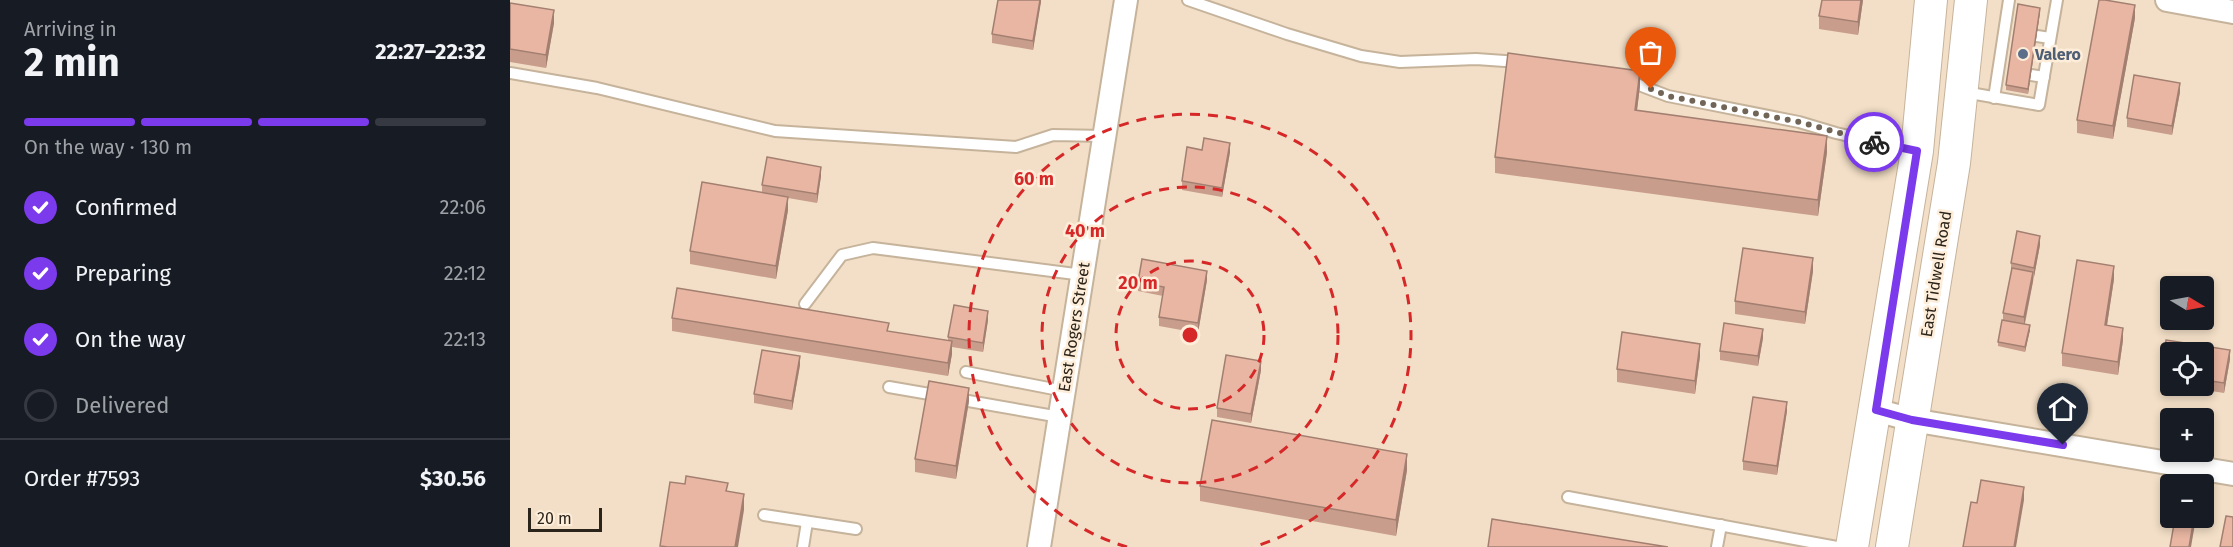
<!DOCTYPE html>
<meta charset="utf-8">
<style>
body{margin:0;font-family:"Fira Sans",sans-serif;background:#242831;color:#f1f3f6;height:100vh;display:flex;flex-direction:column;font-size:22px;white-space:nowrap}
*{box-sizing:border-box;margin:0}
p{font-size:20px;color:#9ea1a6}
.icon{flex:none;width:33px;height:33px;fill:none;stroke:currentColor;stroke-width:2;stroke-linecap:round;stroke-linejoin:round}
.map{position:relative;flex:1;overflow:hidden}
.panel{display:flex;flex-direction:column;background:#171b24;width:510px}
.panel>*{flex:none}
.needle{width:39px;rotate:100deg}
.tools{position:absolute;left:1650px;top:276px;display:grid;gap:12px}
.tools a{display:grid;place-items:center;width:54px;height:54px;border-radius:6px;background:#171b24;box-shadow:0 3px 9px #0003;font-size:30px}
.scale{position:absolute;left:18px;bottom:15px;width:74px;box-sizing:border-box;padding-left:6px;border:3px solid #2b241a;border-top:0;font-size:16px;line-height:21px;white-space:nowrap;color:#2b241a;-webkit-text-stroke:4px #fdedd9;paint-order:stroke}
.pin{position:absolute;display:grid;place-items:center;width:51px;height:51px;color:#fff;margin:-62px -26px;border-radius:50% 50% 50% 0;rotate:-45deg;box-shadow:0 0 6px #0007}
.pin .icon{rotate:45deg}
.courier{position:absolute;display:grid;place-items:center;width:60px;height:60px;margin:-30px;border:4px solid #7c3aed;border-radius:50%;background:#fff;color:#222;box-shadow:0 2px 8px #0007}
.summary em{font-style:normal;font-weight:700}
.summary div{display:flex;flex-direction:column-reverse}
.summary{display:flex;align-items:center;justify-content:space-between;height:102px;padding:0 24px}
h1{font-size:39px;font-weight:700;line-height:45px}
.bar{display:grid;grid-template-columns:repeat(4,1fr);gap:9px 6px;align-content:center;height:72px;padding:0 24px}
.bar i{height:8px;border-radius:4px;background:#363941}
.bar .current{background:#7c3aed}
.bar p{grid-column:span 4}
.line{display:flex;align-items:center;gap:15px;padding:0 24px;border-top:2px solid #363941}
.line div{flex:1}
ol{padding:0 24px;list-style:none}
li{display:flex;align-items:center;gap:18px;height:66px}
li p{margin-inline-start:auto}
li .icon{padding:6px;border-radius:50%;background:#7c3aed;color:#fff;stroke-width:4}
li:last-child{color:#9ea1a6}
li i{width:33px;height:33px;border:3px solid #363941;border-radius:50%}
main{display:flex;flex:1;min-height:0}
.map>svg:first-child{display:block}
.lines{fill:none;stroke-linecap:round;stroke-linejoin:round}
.service-casing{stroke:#c6b39b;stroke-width:14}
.minor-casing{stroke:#c6b39b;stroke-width:26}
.secondary-casing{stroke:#c6b39b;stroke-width:34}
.service{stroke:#fff;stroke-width:10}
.minor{stroke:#fff;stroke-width:22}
.secondary{stroke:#fff;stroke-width:32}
.wall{fill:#c89d8b}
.shaded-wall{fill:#a27f71}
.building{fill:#e8b6a2;stroke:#a27f71;stroke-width:1.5}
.done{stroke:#716557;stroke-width:6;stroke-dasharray:0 10.8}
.route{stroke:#7c3aed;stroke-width:8}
.ring{fill:none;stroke:#d62828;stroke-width:3;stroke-dasharray:10 8}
.service-dot{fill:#5c6f8a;stroke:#fdedd9;stroke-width:2}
.labels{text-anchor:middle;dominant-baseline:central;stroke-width:5;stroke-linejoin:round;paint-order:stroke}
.service-label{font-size:16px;font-weight:bold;fill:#4e5e75;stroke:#fdedd9;text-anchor:start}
.street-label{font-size:16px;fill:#2b241a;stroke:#fdedd9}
.centre{fill:#d62828;stroke:#fdedd9;stroke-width:3}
.ring-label{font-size:18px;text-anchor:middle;font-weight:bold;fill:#d62828;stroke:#fdedd9;stroke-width:5;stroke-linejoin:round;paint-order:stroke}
</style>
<main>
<section class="panel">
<div class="summary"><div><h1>2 min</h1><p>Arriving in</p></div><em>22:27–22:32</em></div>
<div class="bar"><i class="current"></i><i class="current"></i><i class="current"></i><i></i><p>On the way · 130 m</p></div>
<ol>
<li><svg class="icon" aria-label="check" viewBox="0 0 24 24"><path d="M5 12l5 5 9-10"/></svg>Confirmed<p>22:06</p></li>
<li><svg class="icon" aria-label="check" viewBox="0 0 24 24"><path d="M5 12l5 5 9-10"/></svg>Preparing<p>22:12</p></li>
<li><svg class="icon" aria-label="check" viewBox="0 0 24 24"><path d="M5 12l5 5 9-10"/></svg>On the way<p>22:13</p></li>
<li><i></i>Delivered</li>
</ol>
<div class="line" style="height:78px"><div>Order #7593</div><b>$30.56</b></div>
</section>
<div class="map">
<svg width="1723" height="547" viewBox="0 0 1723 547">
<rect width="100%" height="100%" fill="#f3dfc7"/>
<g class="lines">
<defs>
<g id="service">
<polyline points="678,0 777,34 851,56 890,62 966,59 1009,62"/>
<polyline points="1527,36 1540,38"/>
<polyline points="0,73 87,88 265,131 506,147 543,135 595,136"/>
<polyline points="1521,75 1534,77"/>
<polyline points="1116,80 1158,96 1289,122 1326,133 1403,151"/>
<polyline points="1454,92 1529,105 1547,0"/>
<polyline points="1484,98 1499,0"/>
<polyline points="295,304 332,255 363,248 573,275"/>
<polyline points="456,372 554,391"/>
<polyline points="379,387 431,396"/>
<polyline points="447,399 550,417"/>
<polyline points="1058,497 1327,547"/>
<polyline points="254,515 346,529"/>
<polyline points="293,547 297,522"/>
<polyline points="1207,547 1211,525"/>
</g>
<g id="minor">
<polyline points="1657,0 1723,12"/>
<polyline points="1366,410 1402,420 1723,474"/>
<polyline points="529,547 616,0"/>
</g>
<g id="secondary">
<polyline points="1342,547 1407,151 1421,0"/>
<polyline points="1382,547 1444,163 1461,0"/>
</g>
</defs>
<use href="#service" class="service-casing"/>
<use href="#minor" class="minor-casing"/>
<use href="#secondary" class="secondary-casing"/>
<use href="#service" class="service"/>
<use href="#minor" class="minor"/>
<use href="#secondary" class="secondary"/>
</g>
<g class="wall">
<polygon points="531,0 523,50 482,43 482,34"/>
<polygon points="1312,0 1353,0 1348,35 1309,29 1309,16"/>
<polygon points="0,3 44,23 36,68 0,62"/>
<polygon points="1530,12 1518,94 1496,90 1496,85"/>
<polygon points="1625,18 1603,139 1567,133 1567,120"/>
<polygon points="1130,86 1127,110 1317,152 1308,216 985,173 985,157"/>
<polygon points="1670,92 1662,135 1617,127 1617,118"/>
<polygon points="692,150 720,152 712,197 672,190 672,181"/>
<polygon points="311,176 307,203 278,198 278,210 266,279 180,264 180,251 252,193 252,185"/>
<polygon points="1530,245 1515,324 1520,330 1515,352 1488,346 1488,342 1493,320 1493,313 1501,272 1501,263"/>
<polygon points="1303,271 1295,324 1225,314 1225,301"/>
<polygon points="1604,279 1597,325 1613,340 1608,375 1552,366 1552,353"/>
<polygon points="697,280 688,333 649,326 649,317 653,296 628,291 628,282"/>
<polygon points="162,318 438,340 438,337 478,320 473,352 442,347 442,354 438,376 162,331"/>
<polygon points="1253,338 1248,366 1210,360 1210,351"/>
<polygon points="1656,340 1720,350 1720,359 1714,393 1670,386 1694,386 1694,352 1660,352 1660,384 1651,382 1651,373"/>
<polygon points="1190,356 1185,394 1107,382 1107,369"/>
<polygon points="290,365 282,410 244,403 244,394"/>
<polygon points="751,370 741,423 707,417 707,408"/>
<polygon points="459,401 446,479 405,472 405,459"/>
<polygon points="1277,411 1267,475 1233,470 1233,461"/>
<polygon points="897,470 886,536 690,501 690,486"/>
</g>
<g class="shaded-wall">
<polygon points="530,0 531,0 531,2 523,50 523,41"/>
<polygon points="1351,0 1353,0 1348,35 1348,22"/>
<polygon points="1625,5 1625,18 1603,139 1603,126"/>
<polygon points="1530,8 1530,12 1518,94 1518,89"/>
<polygon points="44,10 44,23 36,68 36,55"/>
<polygon points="1130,71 1130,86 1125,126 1125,110"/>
<polygon points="1670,83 1670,92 1662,135 1662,126"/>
<polygon points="1317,136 1317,152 1308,216 1308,200"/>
<polygon points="720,143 720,152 712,197 712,188"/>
<polygon points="311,167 311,176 307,203 307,194"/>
<polygon points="278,197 278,210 266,279 266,266"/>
<polygon points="1530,236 1530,245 1524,277 1524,268"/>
<polygon points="1303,258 1303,271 1295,324 1295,312"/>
<polygon points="1604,266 1604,279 1595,338 1595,325"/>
<polygon points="697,271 697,280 688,333 688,323"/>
<polygon points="1523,272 1523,281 1514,326 1514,317"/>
<polygon points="478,311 478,320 473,352 473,343"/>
<polygon points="1520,325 1520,330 1515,352 1515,347"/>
<polygon points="1613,328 1613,340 1608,375 1608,362"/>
<polygon points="1253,329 1253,338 1248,366 1248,356"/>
<polygon points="442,341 442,354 438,376 438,363"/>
<polygon points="1190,344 1190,356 1185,394 1185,381"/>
<polygon points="1720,350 1720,359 1714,393 1714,383"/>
<polygon points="290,356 290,365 282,410 282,401"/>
<polygon points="751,361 751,370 741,423 741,414"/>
<polygon points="459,388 459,401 446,479 446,466"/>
<polygon points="1277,402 1277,411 1267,475 1267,466"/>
<polygon points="897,454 897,470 886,536 886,520"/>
<polygon points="1514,487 1514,500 1506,547 1504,547"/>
<polygon points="234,494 234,510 228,547 225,547"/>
<polygon points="1684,518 1686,518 1681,547 1679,547"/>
</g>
<g class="building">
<polygon points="488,0 530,0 523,41 482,34"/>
<polygon points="1312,0 1351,0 1348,22 1309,16"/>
<polygon points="1589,0 1595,0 1625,5 1603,126 1567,120"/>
<polygon points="0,3 44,10 36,55 0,49"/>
<polygon points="1508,4 1530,8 1518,89 1496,85"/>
<polygon points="998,53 1130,71 1125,110 1317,136 1308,200 985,157"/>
<polygon points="1624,75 1670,83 1662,126 1617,118"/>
<polygon points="694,138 720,143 712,188 672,181 677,147 692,150"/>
<polygon points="257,157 311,167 307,194 252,185"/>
<polygon points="192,182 278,197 266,266 180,251"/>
<polygon points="1507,231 1530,236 1524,268 1501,263"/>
<polygon points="1233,248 1303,258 1295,312 1225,301"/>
<polygon points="632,259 697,271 688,323 649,317 654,287 628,282"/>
<polygon points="1567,260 1604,266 1595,325 1613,328 1608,362 1552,353"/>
<polygon points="1502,268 1523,272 1514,317 1493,313"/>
<polygon points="167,288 379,323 377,331 442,341 438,363 162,318"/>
<polygon points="444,305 478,311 473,343 438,337"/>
<polygon points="1492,320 1520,325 1515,347 1488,342"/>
<polygon points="1214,323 1253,329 1248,356 1210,351"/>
<polygon points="1112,332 1190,344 1185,381 1107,369"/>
<polygon points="1656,340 1720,350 1714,383 1694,380 1694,352 1660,352 1660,375 1651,373"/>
<polygon points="252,350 290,356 282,401 244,394"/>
<polygon points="716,355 751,361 741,414 707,408"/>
<polygon points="419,381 459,388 446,466 405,459"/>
<polygon points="1243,397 1277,402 1267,466 1233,461"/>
<polygon points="702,420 897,454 886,520 690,486"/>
<polygon points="176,476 218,483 216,491 234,494 225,547 158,547 150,546 160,482 175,484"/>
<polygon points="1471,480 1514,487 1504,547 1453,547 1461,502 1467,503"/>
<polygon points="1716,516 1723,517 1723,547 1710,547"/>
<polygon points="1665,518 1684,518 1679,547 1660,547"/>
<polygon points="982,519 1158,547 978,547"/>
</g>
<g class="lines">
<polyline class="done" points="1141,89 1158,96 1289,122 1364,142"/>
<polyline class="route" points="1364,142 1407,151 1366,410 1402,420 1553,445"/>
</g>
<g class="ring">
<circle cx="680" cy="335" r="74"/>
<circle cx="680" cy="335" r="148"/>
<path d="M617 547A221 221 0 1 1 743 547"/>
</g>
<circle class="service-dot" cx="1513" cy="54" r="6"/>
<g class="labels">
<g class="service-label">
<text x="1525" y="54">Valero</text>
</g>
<g class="street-label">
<text transform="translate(1426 274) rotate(-81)">East Tidwell Road</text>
<text transform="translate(564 327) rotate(-81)">East Rogers Street</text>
</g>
</g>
<circle cx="680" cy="335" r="9" class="centre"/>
<g class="ring-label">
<text x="524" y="185">60 m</text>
<text x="575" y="237">40 m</text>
<text x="628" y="289">20 m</text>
</g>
</svg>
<div class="tools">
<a><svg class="needle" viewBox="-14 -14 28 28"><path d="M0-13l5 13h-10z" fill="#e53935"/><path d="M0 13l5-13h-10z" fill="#9ea1a6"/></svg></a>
<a><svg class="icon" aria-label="locate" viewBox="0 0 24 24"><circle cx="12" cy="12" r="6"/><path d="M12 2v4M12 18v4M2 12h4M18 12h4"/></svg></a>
<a>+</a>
<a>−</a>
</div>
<div class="scale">20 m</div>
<div class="pin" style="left:1141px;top:89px;background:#ea580c"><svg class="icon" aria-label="bag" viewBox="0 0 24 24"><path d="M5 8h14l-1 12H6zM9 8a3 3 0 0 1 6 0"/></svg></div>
<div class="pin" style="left:1553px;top:445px;background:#1f2937"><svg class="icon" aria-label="home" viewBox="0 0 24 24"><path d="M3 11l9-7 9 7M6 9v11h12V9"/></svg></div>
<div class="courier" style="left:1364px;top:142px"><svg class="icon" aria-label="bike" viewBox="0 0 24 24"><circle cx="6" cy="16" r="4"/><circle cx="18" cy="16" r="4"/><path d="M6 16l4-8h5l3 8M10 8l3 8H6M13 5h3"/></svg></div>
</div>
</main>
